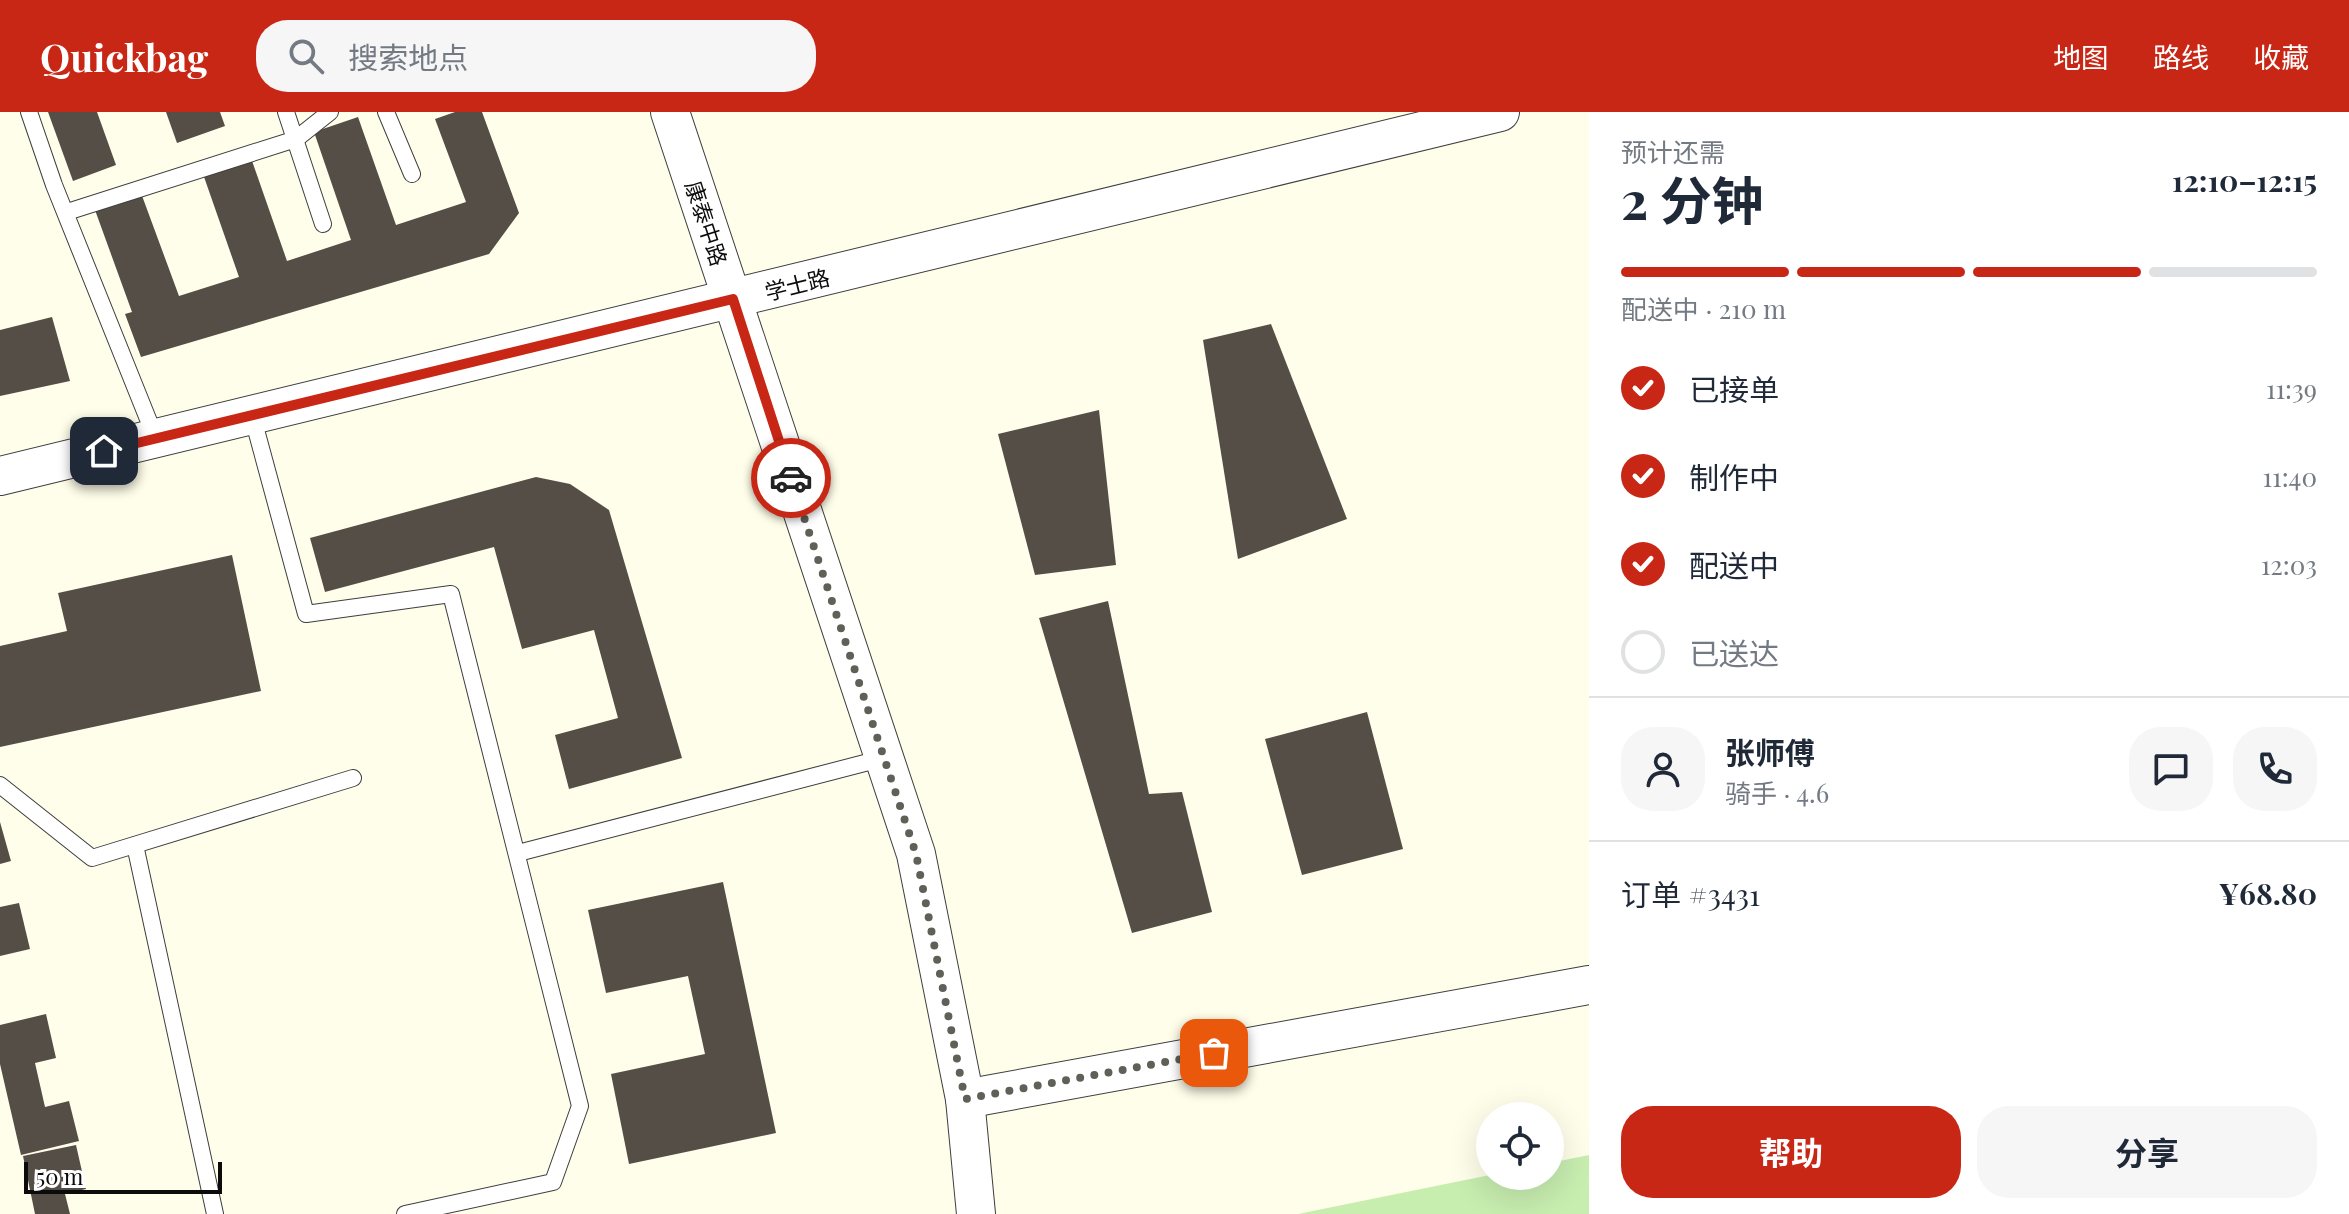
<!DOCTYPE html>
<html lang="zh">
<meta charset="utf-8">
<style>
body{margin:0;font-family:"Playfair Display","Noto Sans SC",serif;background:#f6f6f7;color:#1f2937;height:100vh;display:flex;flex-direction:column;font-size:30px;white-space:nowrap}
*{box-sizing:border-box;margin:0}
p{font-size:26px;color:#747a83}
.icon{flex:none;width:44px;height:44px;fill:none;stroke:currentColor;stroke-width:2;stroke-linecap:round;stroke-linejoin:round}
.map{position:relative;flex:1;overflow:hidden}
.panel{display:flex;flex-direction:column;background:#fff;width:760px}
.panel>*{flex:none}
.controls{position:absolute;left:1476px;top:990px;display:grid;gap:16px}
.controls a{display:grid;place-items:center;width:88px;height:88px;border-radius:50%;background:#fff;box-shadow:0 8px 32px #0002;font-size:40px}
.scale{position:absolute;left:24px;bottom:20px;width:198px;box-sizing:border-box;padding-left:8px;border:4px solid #0b0b0b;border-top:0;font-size:22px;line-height:28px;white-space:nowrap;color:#0b0b0b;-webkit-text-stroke:6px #fff;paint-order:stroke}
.pin{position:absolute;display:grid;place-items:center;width:68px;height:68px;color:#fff;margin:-34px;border-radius:16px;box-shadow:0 4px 12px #0006}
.courier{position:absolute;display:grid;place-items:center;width:80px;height:80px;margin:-40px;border:6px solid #c92716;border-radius:50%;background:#fff;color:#222;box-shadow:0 2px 10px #0007}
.summary em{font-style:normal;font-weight:700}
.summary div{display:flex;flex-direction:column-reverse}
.summary{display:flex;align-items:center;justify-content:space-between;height:136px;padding:0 32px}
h1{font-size:52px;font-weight:700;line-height:60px}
.bar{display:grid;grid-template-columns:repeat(4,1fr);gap:12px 8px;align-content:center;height:96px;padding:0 32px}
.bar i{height:10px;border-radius:6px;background:#e0e1e3}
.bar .current{background:#c92716}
.bar p{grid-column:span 4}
.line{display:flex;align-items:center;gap:20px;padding:0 32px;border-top:2px solid #e0e1e3}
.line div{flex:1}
.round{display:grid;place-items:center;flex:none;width:84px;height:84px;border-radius:32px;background:#f6f6f7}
ol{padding:0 32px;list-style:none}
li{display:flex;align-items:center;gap:24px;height:88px}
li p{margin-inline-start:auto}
li .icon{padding:8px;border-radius:50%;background:#c92716;color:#fff;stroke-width:4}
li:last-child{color:#747a83}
li i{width:44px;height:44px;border:4px solid #e0e1e3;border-radius:50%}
.action{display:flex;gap:16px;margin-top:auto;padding:16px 32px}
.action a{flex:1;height:92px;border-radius:32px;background:#c92716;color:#fff;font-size:32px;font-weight:700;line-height:92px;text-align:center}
.action a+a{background:#f6f6f7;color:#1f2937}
header{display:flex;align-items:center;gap:48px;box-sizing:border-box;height:112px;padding:0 40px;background:#c92716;color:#fff}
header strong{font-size:38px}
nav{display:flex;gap:44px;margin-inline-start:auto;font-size:28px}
.search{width:560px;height:72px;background:#f6f6f7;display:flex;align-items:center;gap:20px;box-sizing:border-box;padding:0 28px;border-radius:32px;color:#747a83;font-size:30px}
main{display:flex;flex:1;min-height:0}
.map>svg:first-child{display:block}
.green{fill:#c7edaf}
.building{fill:#554e47}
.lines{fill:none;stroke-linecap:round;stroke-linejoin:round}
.service-casing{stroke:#3e3e3e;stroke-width:18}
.tertiary-casing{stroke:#3e3e3e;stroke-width:40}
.service{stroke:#fff;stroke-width:16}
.tertiary{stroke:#fff;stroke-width:38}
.done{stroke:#606059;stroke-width:8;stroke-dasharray:0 14.4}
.route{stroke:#c92716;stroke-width:10}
.labels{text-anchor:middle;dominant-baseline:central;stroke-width:8;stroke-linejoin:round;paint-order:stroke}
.street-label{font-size:22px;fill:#0b0b0b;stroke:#fff}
</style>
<header>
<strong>Quickbag</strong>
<div class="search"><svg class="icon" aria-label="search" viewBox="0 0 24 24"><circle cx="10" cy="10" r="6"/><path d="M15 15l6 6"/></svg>搜索地点</div>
<nav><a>地图</a><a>路线</a><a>收藏</a></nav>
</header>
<main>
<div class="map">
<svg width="1589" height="1102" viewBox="0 0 1589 1102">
<rect width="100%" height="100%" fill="#fffeea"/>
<polygon class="green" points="1589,1043 1589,1102 1298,1102 1490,1063 1550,1064 1550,1051"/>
<g class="building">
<polygon points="48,0 97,0 116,53 73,69"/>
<polygon points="166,0 220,0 225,14 177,31"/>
<polygon points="455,0 482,0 519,101 489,142 141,245 125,202 132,200 95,98 141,81 179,184 239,165 203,62 251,46 287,149 351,128 314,20 358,5 396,113 466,90 435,7"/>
<polygon points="52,205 70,269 0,284 0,218"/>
<polygon points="1271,212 1347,407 1238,447 1203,228"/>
<polygon points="1099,298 1116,453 1035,463 998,322"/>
<polygon points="536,365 570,372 609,398 682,646 569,677 555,623 618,606 594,518 522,537 494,435 325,480 310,426"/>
<polygon points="232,443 261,579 0,635 0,534 67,519 58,481"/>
<polygon points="1108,489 1149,682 1182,680 1212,800 1132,821 1039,506"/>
<polygon points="1367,600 1403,737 1302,763 1265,627"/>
<polygon points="0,710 11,749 0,752"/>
<polygon points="723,770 776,1021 629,1052 611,962 705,942 688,864 606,881 588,798"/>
<polygon points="19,791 30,837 0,844 0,795"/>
<polygon points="46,902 56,946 35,951 45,995 69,989 79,1029 21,1043 0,952 0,913"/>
<polygon points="76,1033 86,1077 65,1082 70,1102 35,1102 23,1044"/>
</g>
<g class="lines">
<defs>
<g id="service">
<polyline points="29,0 54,73 156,327"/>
<polyline points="286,0 323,112"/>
<polyline points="386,0 412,62"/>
<polyline points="67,100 296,27 330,0"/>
<polyline points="252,303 306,502 451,482 580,994 553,1070 405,1102"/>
<polyline points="0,673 92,746 353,666"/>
<polyline points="135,733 215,1102"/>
<polyline points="518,741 884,646"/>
</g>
<g id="tertiary">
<polyline points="670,0 916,742 965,987 976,1102"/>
<polyline points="0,364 1500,0"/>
<polyline points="965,987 1589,873"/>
</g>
</defs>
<use href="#service" class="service-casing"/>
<use href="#tertiary" class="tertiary-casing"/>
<use href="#service" class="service"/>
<use href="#tertiary" class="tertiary"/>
</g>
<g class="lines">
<polyline class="done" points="791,366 916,742 965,987 1214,941"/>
<polyline class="route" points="104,339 733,187 791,366"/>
</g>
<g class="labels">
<g class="street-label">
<text transform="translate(707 111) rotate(72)">康泰中路</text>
<text transform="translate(797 172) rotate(-14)">学士路</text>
</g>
</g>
</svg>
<div class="controls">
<a><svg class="icon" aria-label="locate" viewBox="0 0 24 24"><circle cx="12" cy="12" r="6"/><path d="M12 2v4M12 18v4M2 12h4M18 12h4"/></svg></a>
</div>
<div class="scale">50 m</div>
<div class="pin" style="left:1214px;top:941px;background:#ea580c"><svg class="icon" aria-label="bag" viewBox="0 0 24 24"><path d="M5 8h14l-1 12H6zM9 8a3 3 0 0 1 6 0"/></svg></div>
<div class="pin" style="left:104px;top:339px;background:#1f2937"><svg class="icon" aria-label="home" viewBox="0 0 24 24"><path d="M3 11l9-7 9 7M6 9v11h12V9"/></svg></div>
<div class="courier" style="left:791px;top:366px"><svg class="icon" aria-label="car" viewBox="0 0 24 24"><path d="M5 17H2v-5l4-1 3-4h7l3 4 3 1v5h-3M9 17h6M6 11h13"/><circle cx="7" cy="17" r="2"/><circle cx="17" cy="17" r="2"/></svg></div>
</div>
<section class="panel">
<div class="summary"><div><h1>2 分钟</h1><p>预计还需</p></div><em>12:10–12:15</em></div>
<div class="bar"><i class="current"></i><i class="current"></i><i class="current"></i><i></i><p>配送中 · 210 m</p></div>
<ol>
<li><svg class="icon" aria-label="check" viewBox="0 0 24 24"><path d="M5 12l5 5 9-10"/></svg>已接单<p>11:39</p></li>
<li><svg class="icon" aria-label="check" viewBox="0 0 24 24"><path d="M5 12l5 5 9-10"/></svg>制作中<p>11:40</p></li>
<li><svg class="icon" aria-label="check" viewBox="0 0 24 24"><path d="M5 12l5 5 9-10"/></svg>配送中<p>12:03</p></li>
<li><i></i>已送达</li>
</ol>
<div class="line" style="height:144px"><a class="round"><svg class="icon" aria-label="person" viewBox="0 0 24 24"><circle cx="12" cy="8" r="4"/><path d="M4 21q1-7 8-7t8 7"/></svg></a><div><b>张师傅</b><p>骑手 · 4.6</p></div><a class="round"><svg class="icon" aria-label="chat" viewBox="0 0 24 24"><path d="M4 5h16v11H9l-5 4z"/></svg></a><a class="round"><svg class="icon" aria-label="phone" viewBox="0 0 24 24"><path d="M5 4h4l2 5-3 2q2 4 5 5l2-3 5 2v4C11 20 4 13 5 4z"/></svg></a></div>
<div class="line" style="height:104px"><div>订单 #3431</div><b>¥68.80</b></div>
<div class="action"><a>帮助</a><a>分享</a></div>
</section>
</main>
